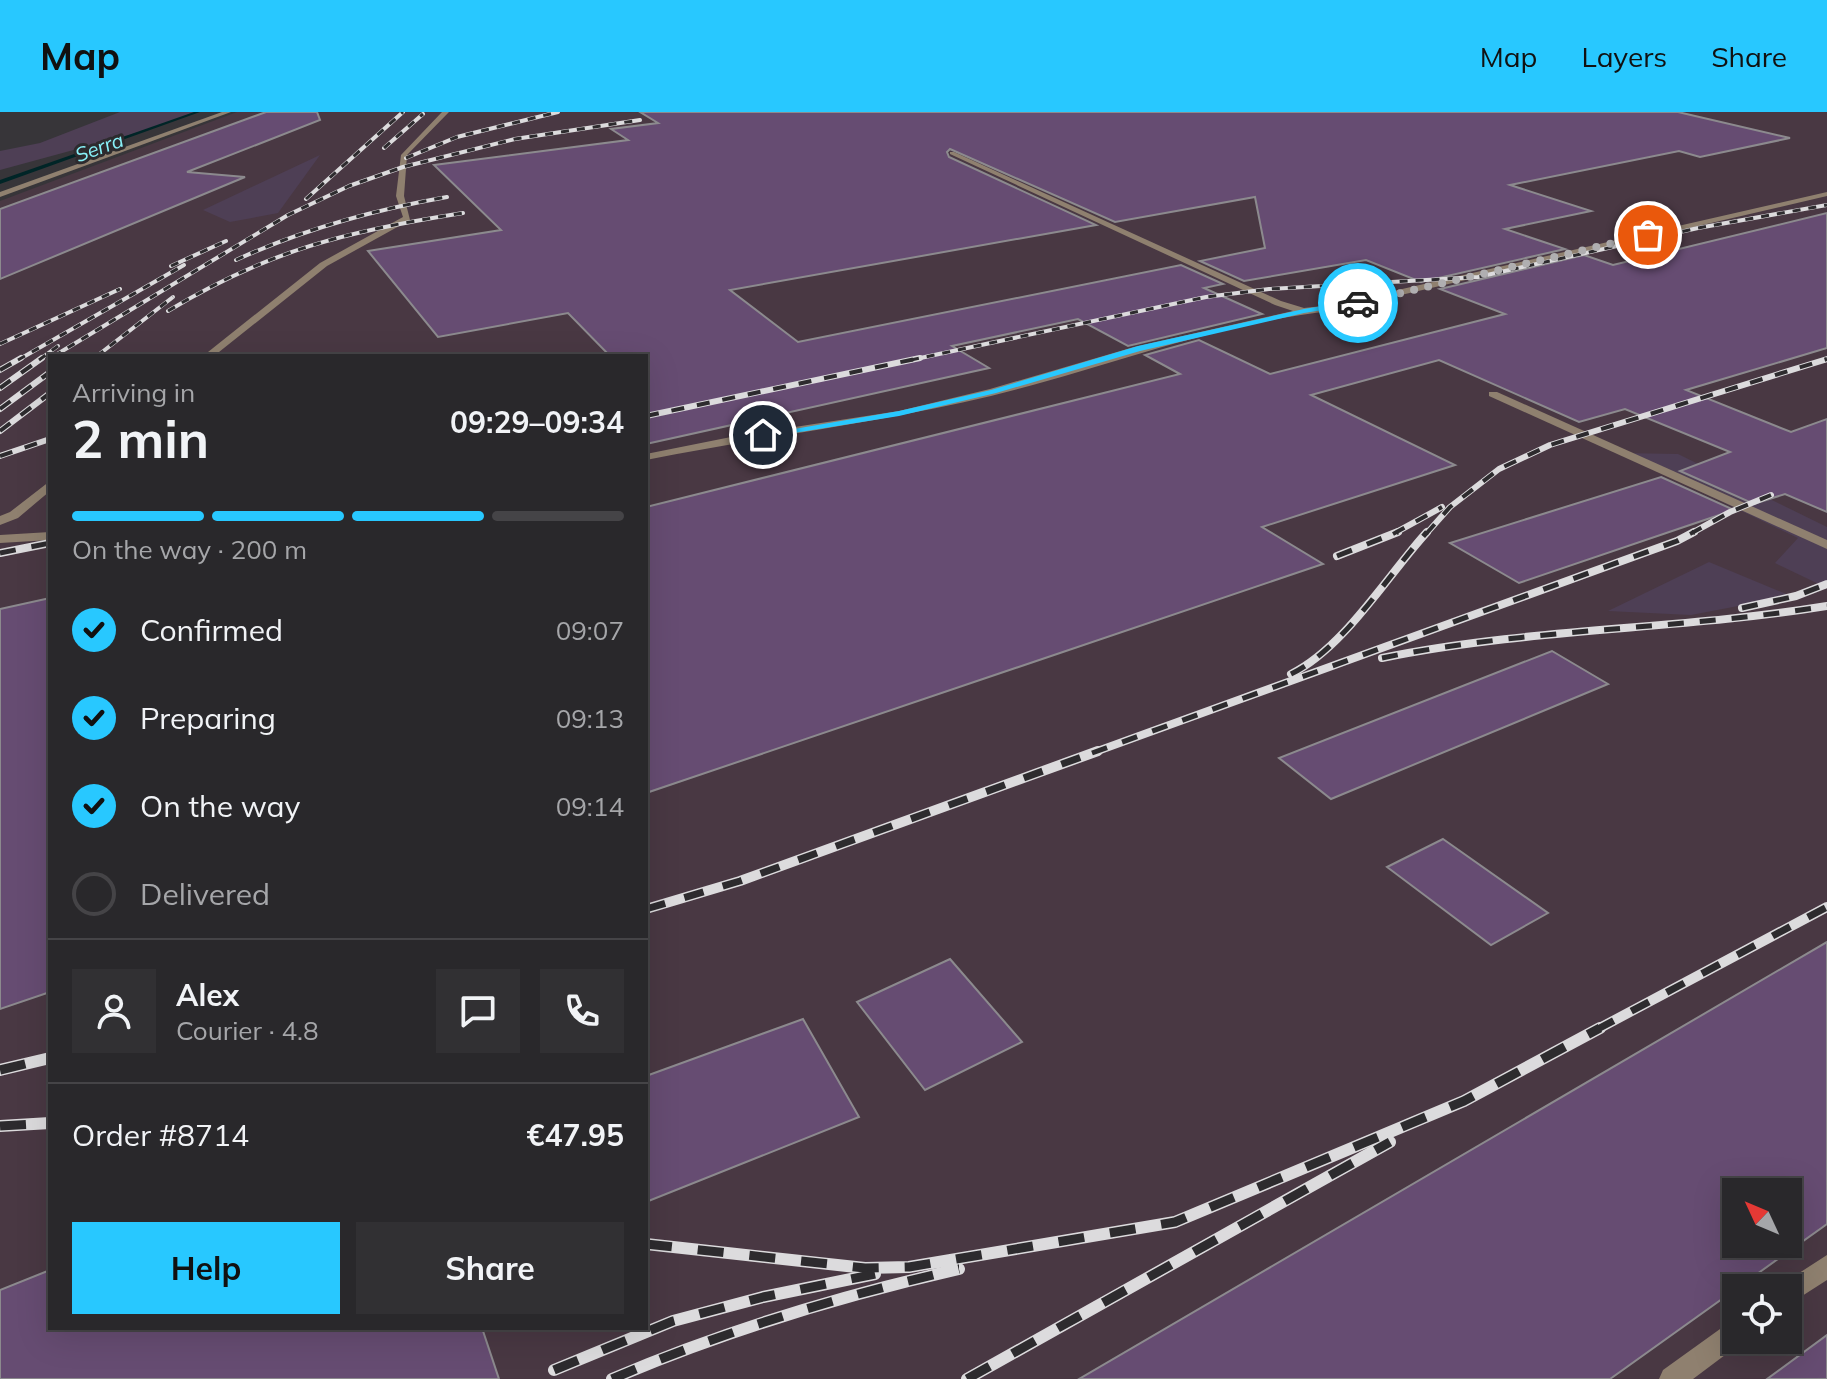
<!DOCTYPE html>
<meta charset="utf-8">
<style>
body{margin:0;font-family:Mulish,sans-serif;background:#313033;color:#f1f3f6;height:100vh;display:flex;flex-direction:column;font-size:30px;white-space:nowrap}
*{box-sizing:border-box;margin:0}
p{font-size:26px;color:#a5a6a9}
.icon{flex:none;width:44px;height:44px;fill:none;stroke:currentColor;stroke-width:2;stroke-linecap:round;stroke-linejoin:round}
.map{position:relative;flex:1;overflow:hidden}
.details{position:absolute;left:48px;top:242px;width:600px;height:976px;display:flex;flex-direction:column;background:#29282b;border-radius:0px;box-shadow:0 8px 32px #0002,0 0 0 2px #454447}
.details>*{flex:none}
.needle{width:52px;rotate:314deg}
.tools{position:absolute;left:1722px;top:1066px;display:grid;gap:16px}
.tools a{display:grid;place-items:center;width:80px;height:80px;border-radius:0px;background:#29282b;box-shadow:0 8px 32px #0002,0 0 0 2px #454447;font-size:40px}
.pin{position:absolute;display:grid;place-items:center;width:68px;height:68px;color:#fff;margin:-34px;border:4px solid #fff;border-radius:50%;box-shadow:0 2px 8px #0007}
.courier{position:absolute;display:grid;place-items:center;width:80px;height:80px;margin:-40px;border:6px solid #28c8ff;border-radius:50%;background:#fff;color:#222;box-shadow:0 2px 10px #0007}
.headline em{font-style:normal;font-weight:700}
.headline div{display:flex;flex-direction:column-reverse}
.headline{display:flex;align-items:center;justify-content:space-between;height:136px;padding:0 24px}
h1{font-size:52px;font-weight:700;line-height:60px}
.bar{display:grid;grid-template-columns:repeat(4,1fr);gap:12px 8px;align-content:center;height:96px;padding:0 24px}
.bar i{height:10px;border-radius:6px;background:#454447}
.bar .current{background:#28c8ff}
.bar p{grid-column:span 4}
.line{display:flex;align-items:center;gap:20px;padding:0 24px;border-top:2px solid #454447}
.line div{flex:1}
.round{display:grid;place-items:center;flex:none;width:84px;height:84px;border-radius:0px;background:#313033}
ol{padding:0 24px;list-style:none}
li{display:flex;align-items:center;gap:24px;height:88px}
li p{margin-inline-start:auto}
li .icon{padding:8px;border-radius:50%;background:#28c8ff;color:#111;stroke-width:4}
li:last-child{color:#a5a6a9}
li i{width:44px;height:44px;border:4px solid #454447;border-radius:50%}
.button{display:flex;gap:16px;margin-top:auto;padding:16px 24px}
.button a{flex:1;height:92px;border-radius:0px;background:#28c8ff;color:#111;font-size:32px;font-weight:700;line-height:92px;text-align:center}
.button a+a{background:#313033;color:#f1f3f6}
header{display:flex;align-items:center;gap:48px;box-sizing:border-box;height:112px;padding:0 40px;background:#28c8ff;color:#111}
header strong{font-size:38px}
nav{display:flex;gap:44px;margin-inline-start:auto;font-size:28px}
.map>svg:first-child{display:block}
.industrial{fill:#493843;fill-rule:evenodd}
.green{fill:#4e3f55}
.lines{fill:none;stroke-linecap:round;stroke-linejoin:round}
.stream{fill:#002527;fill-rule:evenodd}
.building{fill:#664c72;stroke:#8c8a8e;stroke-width:2;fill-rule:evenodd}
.service{fill:#8f806f;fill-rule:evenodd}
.minor{fill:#8f806f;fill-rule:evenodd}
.rail-far4-casing{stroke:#dcdbdd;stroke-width:4}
.rail-far3-casing{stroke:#dcdbdd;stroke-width:6}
.rail-far2-casing{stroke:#dcdbdd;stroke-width:8}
.rail-far1-casing{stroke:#dcdbdd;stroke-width:10}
.rail-casing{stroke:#dcdbdd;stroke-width:12}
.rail-far4{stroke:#2d2b2e;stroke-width:3;stroke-dasharray:8;stroke-linecap:butt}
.rail-far3{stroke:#2d2b2e;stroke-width:4;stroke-dasharray:13;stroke-linecap:butt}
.rail-far2{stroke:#2d2b2e;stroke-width:5;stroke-dasharray:16;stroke-linecap:butt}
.rail-far1{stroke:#2d2b2e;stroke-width:7;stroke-dasharray:20;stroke-linecap:butt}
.rail{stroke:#2d2b2e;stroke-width:9;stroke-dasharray:26;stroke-linecap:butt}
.route{fill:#28c8ff}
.done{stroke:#b0afb1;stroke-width:8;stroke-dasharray:0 14.4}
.labels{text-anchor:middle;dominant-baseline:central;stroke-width:6;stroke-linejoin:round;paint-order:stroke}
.far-water-label{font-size:20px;font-style:italic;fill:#89f2f9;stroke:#2d2b2e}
</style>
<header>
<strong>Map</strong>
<nav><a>Map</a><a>Layers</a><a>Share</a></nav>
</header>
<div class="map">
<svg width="1827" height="1267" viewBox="0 0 1827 1267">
<rect width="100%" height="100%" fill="#373539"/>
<path class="industrial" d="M237,0H1827V1267H0V89ZM50,244H646V1216H50ZM1736,1080H1788V1132H1736ZM1736,1176H1788V1228H1736Z"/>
<g class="green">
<polygon points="120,0 195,0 147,18 0,58 0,39 40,31"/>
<polygon points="320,43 278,101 230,110 203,98"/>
<polygon points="1620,341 1678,342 1827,415 1827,476 1775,451 1798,426"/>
<polygon points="1709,450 1791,484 1691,503 1608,499"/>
</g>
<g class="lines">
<polygon class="stream" points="194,0 200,0 0,72 0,68"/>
</g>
<g class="building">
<polygon points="266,0 317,0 320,8 187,60 245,65 0,167 0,97"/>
<polygon points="640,0 1678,0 1790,26 1700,45 1679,39 1510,73 1591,99 1505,117 1565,137 1421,170 1366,148 1244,169 1200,149 1265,136 1255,85 1115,110 950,37 947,40 949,45 1096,113 730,178 798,230 1181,153 1223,172 1204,176 1262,202 1128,234 1078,207 952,234 989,256 646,332 646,244 610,244 568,201 438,225 368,139 501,118 434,53 628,28 611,17 658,11"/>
<polygon points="1827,101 1827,236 1686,278 1791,320 1827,307 1827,400 1785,382 1754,392 1680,359 1730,340 1625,297 1579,310 1439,248 1311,283 1455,353 1262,415 1323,452 646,681 646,395 1180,262 1145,243 1199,228 1270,262 1505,202 1440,177 1584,143 1613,153"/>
<polygon points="1661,365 1734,398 1519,471 1450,431"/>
<polygon points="50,486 50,880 0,897 0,497"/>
<polygon points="1552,539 1608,572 1331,687 1279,646"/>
<polygon points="1443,727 1548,801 1491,833 1387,755"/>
<path d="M1827,830V1112L1610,1267H1079ZM1736,1080H1788V1132H1736Z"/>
<polygon points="950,847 1022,930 925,978 857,890"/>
<polygon points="803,907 859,1005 646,1090 646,964"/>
<polygon points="50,1158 50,1216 482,1216 499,1267 0,1267 0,1178"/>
<polygon points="1827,1223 1827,1267 1767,1267"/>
</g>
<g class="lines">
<g class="service">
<polygon points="442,0 449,0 407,43 404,84 410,108 327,154 214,244 203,244 320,151 403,105 396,84 401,43"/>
<path d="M950,40H954L1281,189L1304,196L1332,193L1827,80V84L1332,199C1215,211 1105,256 991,284C877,311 761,325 646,348V342L736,324L899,299L990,277L1134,235L1293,199L1275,193L950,42Z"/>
<polygon points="1489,280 1497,280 1827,428 1827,437 1489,284"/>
<polygon points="50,369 50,379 18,406 0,413 0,404 10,400"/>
<polygon points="50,420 50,428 0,431 0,423"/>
<polygon points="1827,1143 1827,1168 1788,1193 1788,1176 1779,1176 1779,1174"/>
<polygon points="1736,1208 1736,1228 1745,1228 1693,1267 1659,1267 1663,1258 1727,1212"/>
</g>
<polygon class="minor" points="222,0 231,0 0,85 0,80"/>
<defs>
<g id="rail-far4">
<polyline points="384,36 423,2"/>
<polyline points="406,46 457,25 558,0"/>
<polyline points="306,87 403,0"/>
<path d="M236,148C304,117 373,98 447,85"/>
<polyline points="171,154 226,129"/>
<path d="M168,199C269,138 348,119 463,101"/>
<polyline points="0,232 120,177"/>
<polyline points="54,244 288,103 349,74 403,55 515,27 640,8"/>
<polyline points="97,244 173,185"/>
<polyline points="18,248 184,153"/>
<polyline points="39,248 58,234"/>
<polyline points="911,248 1206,185 1269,177 1478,165 1698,116 1827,93"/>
</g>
<g id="rail-far3">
<polyline points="0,258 21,246"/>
<polyline points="0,276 42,246"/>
<polyline points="0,297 50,260"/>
<polyline points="646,304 920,246"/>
<polyline points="0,319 50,281"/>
<polyline points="0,344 50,327"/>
<polyline points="1393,422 1442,395"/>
<polyline points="1426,422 1450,395 1499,357 1550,333 1827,247"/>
<polyline points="1690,422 1730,400 1771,383"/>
</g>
<g id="rail-far2">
<polyline points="0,441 50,431"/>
<polyline points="1337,444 1398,420"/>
<polyline points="1742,496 1796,484 1827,472"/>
<path d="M1382,546C1529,516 1679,518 1827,494"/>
<path d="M1291,562C1344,536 1387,464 1427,420"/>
<polyline points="1092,641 1677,429 1694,420"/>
</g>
<g id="rail-far1">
<polyline points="646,797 740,769 1098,639"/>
<polyline points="1596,918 1827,795"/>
</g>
<g id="rail">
<polyline points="0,958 50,946"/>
<polyline points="0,1014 50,1011"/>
<polyline points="646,1132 865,1156 909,1155 1175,1110 1464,989 1600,916"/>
<polyline points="554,1258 673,1209 763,1185 875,1162"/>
<path d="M612,1267C724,1219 840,1184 959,1157"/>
<polyline points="967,1267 1390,1030"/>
</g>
</defs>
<use href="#rail-far4" class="rail-far4-casing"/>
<use href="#rail-far3" class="rail-far3-casing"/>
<use href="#rail-far2" class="rail-far2-casing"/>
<use href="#rail-far1" class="rail-far1-casing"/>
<use href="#rail" class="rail-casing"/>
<use href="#rail-far4" class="rail-far4"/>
<use href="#rail-far3" class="rail-far3"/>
<use href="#rail-far2" class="rail-far2"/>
<use href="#rail-far1" class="rail-far1"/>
<use href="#rail" class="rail"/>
</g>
<polygon class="route" points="1358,188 1360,192 1304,201 1140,239 996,281 899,304 763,326 759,323 899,299 991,278 1138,234 1304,197"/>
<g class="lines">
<polyline class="done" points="1358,191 1648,123"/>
</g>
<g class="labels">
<g class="far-water-label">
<text transform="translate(99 35) rotate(-20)">Serra</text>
</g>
</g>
</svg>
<div class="tools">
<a><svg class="needle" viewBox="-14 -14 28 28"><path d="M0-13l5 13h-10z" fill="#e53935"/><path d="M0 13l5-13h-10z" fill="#a5a6a9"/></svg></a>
<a><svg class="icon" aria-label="locate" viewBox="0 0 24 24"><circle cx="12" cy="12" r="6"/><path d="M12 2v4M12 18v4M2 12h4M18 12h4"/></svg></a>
</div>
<div class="pin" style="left:1648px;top:123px;background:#ea580c"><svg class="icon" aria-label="bag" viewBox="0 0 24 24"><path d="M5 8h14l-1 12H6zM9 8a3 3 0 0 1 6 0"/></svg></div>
<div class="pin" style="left:763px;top:323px;background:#1f2937"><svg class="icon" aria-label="home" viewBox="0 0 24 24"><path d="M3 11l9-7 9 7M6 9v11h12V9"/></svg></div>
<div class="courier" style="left:1358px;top:191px"><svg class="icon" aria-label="car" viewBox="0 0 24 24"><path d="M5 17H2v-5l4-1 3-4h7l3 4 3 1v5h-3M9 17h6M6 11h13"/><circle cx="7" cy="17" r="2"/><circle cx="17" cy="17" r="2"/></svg></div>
<section class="details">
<div class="headline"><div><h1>2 min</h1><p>Arriving in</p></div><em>09:29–09:34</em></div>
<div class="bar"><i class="current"></i><i class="current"></i><i class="current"></i><i></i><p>On the way · 200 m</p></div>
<ol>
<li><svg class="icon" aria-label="check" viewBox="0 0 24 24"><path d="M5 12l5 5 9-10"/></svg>Confirmed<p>09:07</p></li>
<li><svg class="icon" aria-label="check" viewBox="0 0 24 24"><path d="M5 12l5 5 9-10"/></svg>Preparing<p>09:13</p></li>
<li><svg class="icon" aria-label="check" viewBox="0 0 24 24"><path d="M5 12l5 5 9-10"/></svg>On the way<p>09:14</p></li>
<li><i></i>Delivered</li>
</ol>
<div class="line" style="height:144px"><a class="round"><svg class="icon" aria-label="person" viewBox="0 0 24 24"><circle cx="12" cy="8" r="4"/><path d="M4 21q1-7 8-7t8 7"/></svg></a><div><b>Alex</b><p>Courier · 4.8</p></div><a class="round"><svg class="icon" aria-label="chat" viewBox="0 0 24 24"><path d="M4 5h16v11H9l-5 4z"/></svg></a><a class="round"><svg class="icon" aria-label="phone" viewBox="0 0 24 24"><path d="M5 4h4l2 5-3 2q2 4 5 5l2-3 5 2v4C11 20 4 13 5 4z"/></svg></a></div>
<div class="line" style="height:104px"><div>Order #8714</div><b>€47.95</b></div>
<div class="button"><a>Help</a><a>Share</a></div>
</section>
</div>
